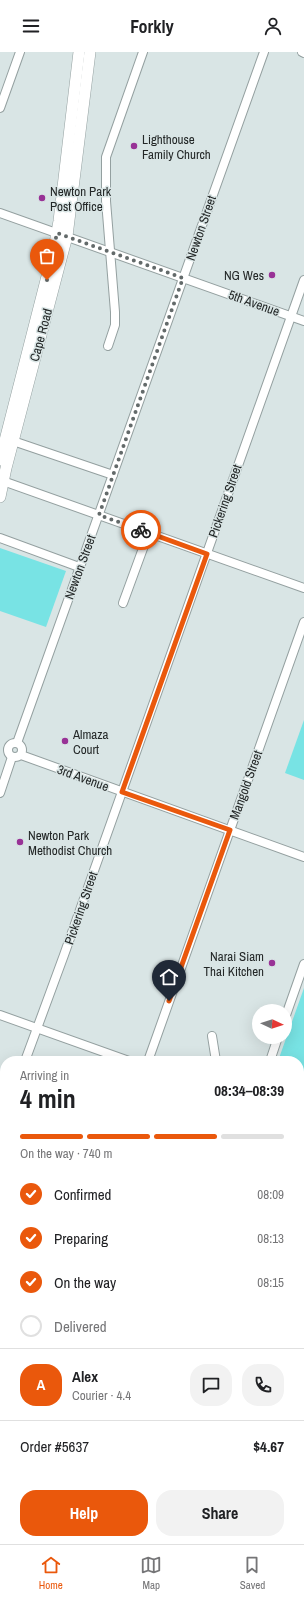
<!DOCTYPE html>
<meta charset="utf-8">
<style>
body{margin:0;font-family:"Archivo Narrow",sans-serif;background:#f2f2f2;color:#202124;height:100vh;display:flex;flex-direction:column;font-size:15px;white-space:nowrap}
*{box-sizing:border-box;margin:0}
p{font-size:13px;color:#757577}
.icon{flex:none;width:22px;height:22px;fill:none;stroke:currentColor;stroke-width:2;stroke-linecap:round;stroke-linejoin:round}
.map{position:relative;flex:1;overflow:hidden}
.drawer{position:absolute;left:0px;top:1004px;width:304px;height:488px;display:flex;flex-direction:column;background:#fff;border-radius:16px 16px 0 0;box-shadow:0 4px 16px #0002}
.drawer>*{flex:none}
.needle{width:26px;rotate:94deg}
.tools{position:absolute;left:252px;top:952px;display:grid;gap:8px}
.tools a{display:grid;place-items:center;width:40px;height:40px;border-radius:50%;background:#fff;box-shadow:0 4px 16px #0002;font-size:20px}
.pin{position:absolute;display:grid;place-items:center;width:34px;height:34px;color:#fff;margin:-41px -17px;border-radius:50% 50% 50% 0;rotate:-45deg;box-shadow:0 0 4px #0007}
.pin .icon{rotate:45deg}
.courier{position:absolute;display:grid;place-items:center;width:40px;height:40px;margin:-20px;border:3px solid #ea580c;border-radius:50%;background:#fff;color:#222;box-shadow:0 1px 5px #0007}
.head em{font-style:normal;font-weight:800}
.head div{display:flex;flex-direction:column-reverse}
.head{display:flex;align-items:center;justify-content:space-between;height:68px;padding:0 20px}
h1{font-size:26px;font-weight:800;line-height:30px}
.bar{display:grid;grid-template-columns:repeat(4,1fr);gap:6px 4px;align-content:center;height:48px;padding:0 20px}
.bar i{height:5px;border-radius:3px;background:#e0e0e0}
.bar .on{background:#ea580c}
.bar p{grid-column:span 4}
.line{display:flex;align-items:center;gap:10px;padding:0 20px;border-top:1px solid #e0e0e0}
.line div{flex:1}
.round{display:grid;place-items:center;flex:none;width:42px;height:42px;border-radius:16px;background:#f2f2f2}
ol{padding:0 20px;list-style:none}
li{display:flex;align-items:center;gap:12px;height:44px}
li p{margin-inline-start:auto}
li .icon{padding:4px;border-radius:50%;background:#ea580c;color:#fff;stroke-width:4}
li:last-child{color:#757577}
li i{width:22px;height:22px;border:2px solid #e0e0e0;border-radius:50%}
.button{display:flex;gap:8px;margin-top:auto;padding:8px 20px}
.button a{flex:1;height:46px;border-radius:16px;background:#ea580c;color:#fff;font-size:16px;font-weight:800;line-height:46px;text-align:center}
.button a+a{background:#f2f2f2;color:#202124}
header{display:flex;justify-content:space-between;align-items:center;height:52px;padding:0 20px;background:#fff;font-size:18px;font-weight:800}
.tab-bar{display:flex;justify-content:space-around;align-items:center;height:56px;border-top:1px solid #e0e0e0;background:#fff;font-size:11px;color:#757577}
.tab-bar a{display:grid;justify-items:center;gap:2px}
.tab-bar .on{color:#ea580c}
.map>svg:first-child{display:block}
.green{fill:#78e3e4}
.lines{fill:none;stroke-linecap:round;stroke-linejoin:round}
.minor-casing{stroke:#94a0a0;stroke-width:10}
.major-casing{stroke:#94a0a0;stroke-width:12}
.minor{stroke:#fff;stroke-width:8}
.major{stroke:#fff;stroke-width:11}
.done{stroke:#636a6a;stroke-width:4;stroke-dasharray:0 7.2}
.route{stroke:#ea580c;stroke-width:5}
.poi-dot{fill:#983296;stroke:#d9e5e5;stroke-width:1.5}
.labels{text-anchor:middle;dominant-baseline:central;stroke-width:3;stroke-linejoin:round;paint-order:stroke}
.poi-label{font-size:13px;fill:#232727;stroke:#d9e5e5;text-anchor:start}
.street-label{font-size:13px;fill:#232727;stroke:#d9e5e5}
</style>
<header><svg class="icon" aria-label="menu" viewBox="0 0 24 24"><path d="M4 6h16M4 12h16M4 18h16"/></svg>Forkly<svg class="icon" aria-label="person" viewBox="0 0 24 24"><circle cx="12" cy="8" r="4"/><path d="M4 21q1-7 8-7t8 7"/></svg></header>
<div class="map">
<svg width="304" height="1492" viewBox="0 0 304 1492">
<rect width="100%" height="100%" fill="#d9e5e5"/>
<g class="green">
<polygon points="0,496 66,519 46,575 0,559"/>
<polygon points="304,668 304,728 285,721"/>
<polygon points="304,936 304,1085 299,1080 299,1009 278,1009"/>
</g>
<g class="lines">
<defs>
<g id="minor">
<polyline points="302,0 304,1"/>
<polyline points="0,56 20,0"/>
<polyline points="0,161 304,269"/>
<polyline points="108,294 115,273 115,260 106,149 106,105 143,0"/>
<polyline points="13,389 113,423"/>
<polyline points="0,428 304,536"/>
<polyline points="0,486 79,515"/>
<polyline points="123,551 149,480"/>
<circle cx="15" cy="698" r="7"/>
<polyline points="17,691 264,0"/>
<polyline points="21,703 304,805"/>
<polyline points="0,741 12,705"/>
<polyline points="0,963 129,1009"/>
<polyline points="285,966 304,912"/>
<polyline points="212,984 216,1009"/>
<polyline points="25,1009 64,903 304,228"/>
<polyline points="148,1009 304,570"/>
<polyline points="270,1009 278,985"/>
<polyline points="0,1076 5,1063"/>
<polyline points="299,1096 304,1102"/>
<polyline points="299,1270 304,1260"/>
<polyline points="299,1453 304,1457"/>
<polyline points="73,1492 75,1487"/>
<polyline points="81,1492 83,1487"/>
<polyline points="141,1492 144,1487"/>
<polyline points="228,1492 231,1487"/>
</g>
<g id="major">
<polyline points="0,408 54,197 59,169 79,0"/>
<polyline points="0,445 6,416 67,184 90,0"/>
<polyline points="0,1230 5,1232"/>
<polyline points="0,1243 5,1245"/>
<polyline points="299,1336 304,1338"/>
<polyline points="299,1348 304,1350"/>
</g>
</defs>
<use href="#minor" class="minor-casing"/>
<use href="#major" class="major-casing"/>
<use href="#minor" class="minor"/>
<use href="#major" class="major"/>
</g>
<g class="lines">
<polyline class="done" points="47,228 57,181 183,226 99,463 141,478"/>
<polyline class="route" points="141,478 207,502 122,740 230,778 169,949"/>
</g>
<g class="poi-dot">
<circle cx="134" cy="94" r="4"/>
<circle cx="42" cy="146" r="4"/>
<circle cx="272" cy="223" r="4"/>
<circle cx="65" cy="689" r="4"/>
<circle cx="20" cy="790" r="4"/>
<circle cx="272" cy="911" r="4"/>
</g>
<g class="labels">
<g class="poi-label">
<text x="142" y="87">Lighthouse<tspan x="142" dy="15">Family Church</tspan></text>
<text x="50" y="139">Newton Park<tspan x="50" dy="15">Post Office</tspan></text>
<text x="264" y="223" text-anchor="end">NG Wes</text>
<text x="73" y="682">Almaza<tspan x="73" dy="15">Court</tspan></text>
<text x="28" y="783">Newton Park<tspan x="28" dy="15">Methodist Church</tspan></text>
<text x="264" y="904" text-anchor="end">Narai Siam<tspan x="264" dy="15">Thai Kitchen</tspan></text>
</g>
<g class="street-label">
<text transform="translate(201 176) rotate(-71)">Newton Street</text>
<text transform="translate(254 251) rotate(20)">5th Avenue</text>
<text transform="translate(41 283) rotate(-75)">Cape Road</text>
<text transform="translate(225 449) rotate(-71)">Pickering Street</text>
<text transform="translate(80 515) rotate(-70)">Newton Street</text>
<text transform="translate(83 726) rotate(20)">3rd Avenue</text>
<text transform="translate(246 733) rotate(-70)">Mangold Street</text>
<text transform="translate(81 856) rotate(-71)">Pickering Street</text>
</g>
</g>
</svg>
<div class="tools">
<a><svg class="needle" viewBox="-14 -14 28 28"><path d="M0-13l5 13h-10z" fill="#e53935"/><path d="M0 13l5-13h-10z" fill="#757577"/></svg></a>
</div>
<div class="pin" style="left:47px;top:228px;background:#ea580c"><svg class="icon" aria-label="bag" viewBox="0 0 24 24"><path d="M5 8h14l-1 12H6zM9 8a3 3 0 0 1 6 0"/></svg></div>
<div class="pin" style="left:169px;top:949px;background:#1f2937"><svg class="icon" aria-label="home" viewBox="0 0 24 24"><path d="M3 11l9-7 9 7M6 9v11h12V9"/></svg></div>
<div class="courier" style="left:141px;top:478px"><svg class="icon" aria-label="bike" viewBox="0 0 24 24"><circle cx="6" cy="16" r="4"/><circle cx="18" cy="16" r="4"/><path d="M6 16l4-8h5l3 8M10 8l3 8H6M13 5h3"/></svg></div>
<section class="drawer">
<div class="head"><div><h1>4 min</h1><p>Arriving in</p></div><em>08:34–08:39</em></div>
<div class="bar"><i class="on"></i><i class="on"></i><i class="on"></i><i></i><p>On the way · 740 m</p></div>
<ol>
<li><svg class="icon" aria-label="check" viewBox="0 0 24 24"><path d="M5 12l5 5 9-10"/></svg>Confirmed<p>08:09</p></li>
<li><svg class="icon" aria-label="check" viewBox="0 0 24 24"><path d="M5 12l5 5 9-10"/></svg>Preparing<p>08:13</p></li>
<li><svg class="icon" aria-label="check" viewBox="0 0 24 24"><path d="M5 12l5 5 9-10"/></svg>On the way<p>08:15</p></li>
<li><i></i>Delivered</li>
</ol>
<div class="line" style="height:72px"><b class="round" style="background:#ea580c;color:#fff">A</b><div><b>Alex</b><p>Courier · 4.4</p></div><a class="round"><svg class="icon" aria-label="chat" viewBox="0 0 24 24"><path d="M4 5h16v11H9l-5 4z"/></svg></a><a class="round"><svg class="icon" aria-label="phone" viewBox="0 0 24 24"><path d="M5 4h4l2 5-3 2q2 4 5 5l2-3 5 2v4C11 20 4 13 5 4z"/></svg></a></div>
<div class="line" style="height:52px"><div>Order #5637</div><b>$4.67</b></div>
<div class="button"><a>Help</a><a>Share</a></div>
</section>
</div>
<nav class="tab-bar">
<a class="on"><svg class="icon" aria-label="home" viewBox="0 0 24 24"><path d="M3 11l9-7 9 7M6 9v11h12V9"/></svg>Home</a>
<a><svg class="icon" aria-label="map" viewBox="0 0 24 24"><path d="M3 6l6-2 6 2 6-2v14l-6 2-6-2-6 2zM9 4v14M15 6v14"/></svg>Map</a>
<a><svg class="icon" aria-label="saved" viewBox="0 0 24 24"><path d="M7 4h10v16l-5-4-5 4z"/></svg>Saved</a>
</nav>
